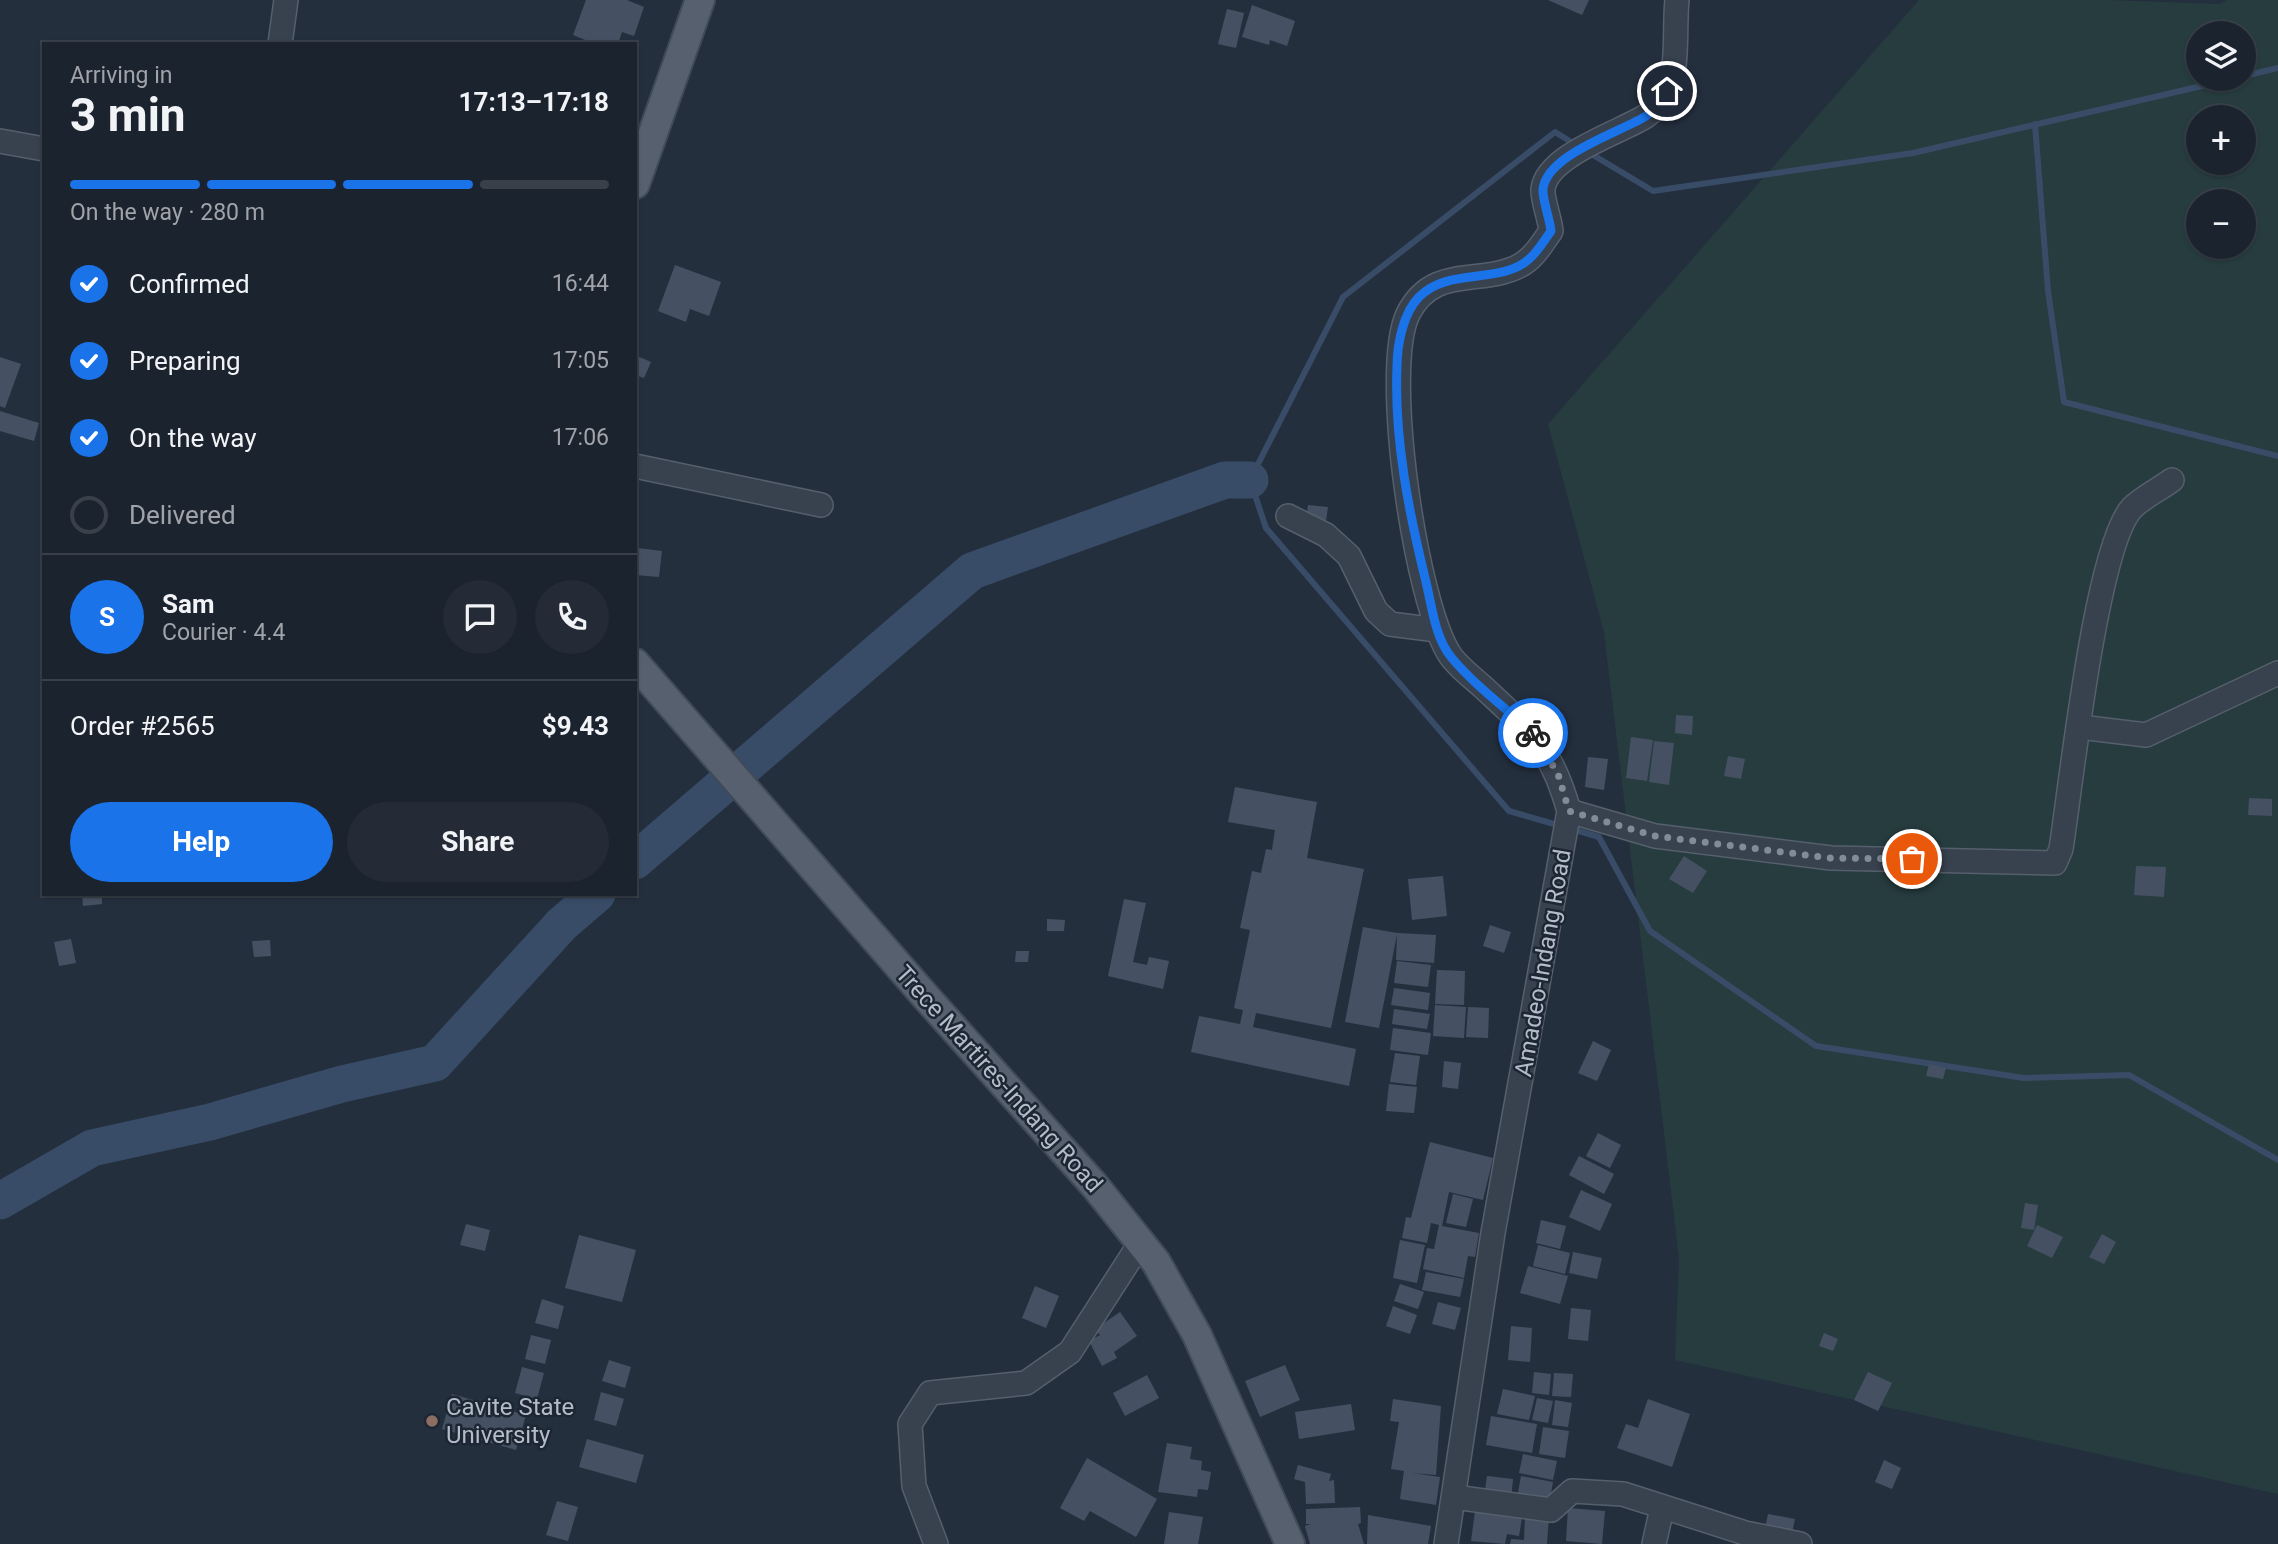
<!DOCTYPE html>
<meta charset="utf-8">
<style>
body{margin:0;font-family:Roboto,sans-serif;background:#242b36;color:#f1f3f6;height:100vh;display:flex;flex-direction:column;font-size:26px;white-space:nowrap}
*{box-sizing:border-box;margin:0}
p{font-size:23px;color:#a0a4aa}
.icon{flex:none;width:38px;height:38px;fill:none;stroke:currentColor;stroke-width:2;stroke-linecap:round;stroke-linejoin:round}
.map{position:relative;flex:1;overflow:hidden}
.sheet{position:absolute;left:42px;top:42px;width:595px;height:854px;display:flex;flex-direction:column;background:#1b232e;border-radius:0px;box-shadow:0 2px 5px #0004,0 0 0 2px #39404a}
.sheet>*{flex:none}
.tools{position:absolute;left:2186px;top:21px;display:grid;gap:14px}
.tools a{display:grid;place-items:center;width:70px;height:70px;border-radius:50%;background:#1b232e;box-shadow:0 2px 5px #0004,0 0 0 2px #39404a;font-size:35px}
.pin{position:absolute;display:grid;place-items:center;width:60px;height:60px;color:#fff;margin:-30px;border:4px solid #fff;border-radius:50%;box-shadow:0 2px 7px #0007}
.courier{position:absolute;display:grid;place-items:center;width:70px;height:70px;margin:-35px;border:5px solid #1a73e8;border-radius:50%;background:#fff;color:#222;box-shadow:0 2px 9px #0007}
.summary em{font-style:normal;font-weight:700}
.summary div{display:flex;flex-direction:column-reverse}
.summary{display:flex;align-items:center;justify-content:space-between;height:119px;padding:0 28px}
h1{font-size:46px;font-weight:700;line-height:52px}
.bar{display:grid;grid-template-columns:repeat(4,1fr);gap:10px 7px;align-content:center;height:84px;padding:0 28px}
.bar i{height:9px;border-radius:5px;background:#39404a}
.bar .selected{background:#1a73e8}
.bar p{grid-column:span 4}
.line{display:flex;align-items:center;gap:18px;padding:0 28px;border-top:2px solid #39404a}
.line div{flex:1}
.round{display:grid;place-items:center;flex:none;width:74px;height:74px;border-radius:37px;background:#242b36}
ol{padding:0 28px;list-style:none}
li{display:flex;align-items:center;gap:21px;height:77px}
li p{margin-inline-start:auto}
li .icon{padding:7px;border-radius:50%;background:#1a73e8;color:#fff;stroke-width:4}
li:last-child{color:#a0a4aa}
li i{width:38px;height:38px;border:4px solid #39404a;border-radius:50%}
.primary-button{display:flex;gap:14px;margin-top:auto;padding:14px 28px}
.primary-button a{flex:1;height:80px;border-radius:42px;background:#1a73e8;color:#fff;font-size:28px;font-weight:700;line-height:80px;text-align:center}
.primary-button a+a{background:#242b36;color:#f1f3f6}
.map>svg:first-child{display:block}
.green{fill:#263c3f;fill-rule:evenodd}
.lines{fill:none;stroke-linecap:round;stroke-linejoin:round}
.stream{stroke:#394c67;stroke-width:6}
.river{stroke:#394c67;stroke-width:37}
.building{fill:#455162}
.minor-casing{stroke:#565f6c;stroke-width:26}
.major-casing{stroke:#414a57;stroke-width:32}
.minor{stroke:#38414e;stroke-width:23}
.major{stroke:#56606e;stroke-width:28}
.done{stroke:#828b98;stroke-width:7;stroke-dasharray:0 12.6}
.route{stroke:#1a73e8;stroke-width:9}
.education-dot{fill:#8d6e63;stroke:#1d2633;stroke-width:2.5}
.labels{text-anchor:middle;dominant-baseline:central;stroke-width:5;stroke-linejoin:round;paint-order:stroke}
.street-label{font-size:24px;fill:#b4bcc9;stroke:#1d2633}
.poi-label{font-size:24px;fill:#b4bcc9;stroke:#1d2633;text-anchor:start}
</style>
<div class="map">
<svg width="2278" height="1544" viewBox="0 0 2278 1544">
<rect width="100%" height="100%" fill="#242f3e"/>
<path class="green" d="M1919,0H2107L2219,4L2227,0H2278V1494L1675,1360L1679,1258L1604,632L1548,424ZM2198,33H2244V79H2198ZM2198,117H2244V163H2198ZM2198,201H2244V247H2198Z"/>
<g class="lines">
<g class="stream">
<polyline points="2244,76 2278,68"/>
<polyline points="2035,124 2048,291 2064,402 2278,456"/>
<polyline points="1588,152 1653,191 1913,153 2232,79"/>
<polyline points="1561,826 1509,811 1266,528 1250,480 1343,297 1555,132 1576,145"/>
<polyline points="1572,829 1599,837 1650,931 1816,1046 2024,1078 2129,1075 2278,1160"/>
</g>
<g class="river">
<polyline points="635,861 972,571 1225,480 1250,480"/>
<polyline points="0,1201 92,1148 210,1122 342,1084 435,1063 562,924 597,894"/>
</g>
</g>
<g class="building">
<polygon points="586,0 627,0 644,7 634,36 622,32 618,44 595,44 573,35"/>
<polygon points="1548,0 1589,0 1582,15"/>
<polygon points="1252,5 1295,21 1287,46 1270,40 1269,45 1242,37"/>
<polygon points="1227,9 1244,13 1236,48 1218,44"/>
<polygon points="675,265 721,282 709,316 690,309 686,322 658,311"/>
<polygon points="635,355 651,362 644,378 635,375"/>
<polygon points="0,357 21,364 5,408 0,406"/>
<polygon points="0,411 39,423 34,441 0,431"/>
<polygon points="1308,505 1328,507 1326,521 1306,519"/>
<polygon points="637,548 662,551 659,577 635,575"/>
<polygon points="1676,715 1693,716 1692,735 1675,733"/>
<polygon points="1631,737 1653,740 1647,781 1626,778"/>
<polygon points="1654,741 1674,743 1669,785 1649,782"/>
<polygon points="1728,756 1745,759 1741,779 1724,776"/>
<polygon points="1588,757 1608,759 1604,790 1585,787"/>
<polygon points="1235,787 1317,802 1307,858 1364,869 1331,1028 1256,1013 1253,1027 1356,1049 1349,1086 1191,1052 1199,1016 1240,1024 1243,1010 1234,1008 1250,930 1240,928 1252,871 1261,873 1266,849 1272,850 1275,830 1228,822"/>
<polygon points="2249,798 2272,799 2272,816 2248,815"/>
<polygon points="1684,856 1707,871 1693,893 1669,879"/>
<polygon points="2136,866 2166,867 2164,897 2134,895"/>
<polygon points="1443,876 1447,916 1412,920 1408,879"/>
<polygon points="82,894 102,894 102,904 83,906"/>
<polygon points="1124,899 1146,903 1133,962 1147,965 1149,957 1169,961 1163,989 1108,976"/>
<polygon points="1047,919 1065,920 1064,931 1047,931"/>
<polygon points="1490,925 1511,932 1504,953 1483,946"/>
<polygon points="1363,927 1397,933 1436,935 1434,963 1396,960 1397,934 1379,1028 1345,1022"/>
<polygon points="71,939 76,963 59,966 54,942"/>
<polygon points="270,940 271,956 254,957 252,941"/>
<polygon points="1016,951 1029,951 1028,962 1015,962"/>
<polygon points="1397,961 1431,965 1428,987 1394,983"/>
<polygon points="1437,970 1465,971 1464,1005 1435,1004"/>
<polygon points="1394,988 1430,993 1428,1010 1391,1005"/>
<polygon points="1435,1005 1466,1007 1464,1038 1433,1036"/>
<polygon points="1468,1007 1489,1008 1488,1038 1466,1037"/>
<polygon points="1394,1009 1430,1014 1427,1029 1392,1024"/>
<polygon points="1393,1028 1431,1033 1428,1055 1390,1050"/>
<polygon points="1593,1041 1611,1050 1597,1081 1578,1073"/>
<polygon points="1395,1053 1420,1056 1416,1085 1390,1082"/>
<polygon points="1444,1061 1461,1063 1458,1089 1442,1087"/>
<polygon points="1929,1064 1946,1068 1943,1079 1926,1076"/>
<polygon points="1389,1084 1417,1087 1414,1113 1386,1111"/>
<polygon points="1598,1133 1621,1145 1610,1168 1586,1156"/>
<polygon points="1430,1142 1493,1158 1483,1200 1449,1192 1442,1226 1479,1233 1475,1257 1468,1256 1464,1278 1423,1269 1427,1248 1434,1249 1439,1225 1431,1223 1427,1243 1402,1238 1406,1217 1411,1218"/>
<polygon points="1579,1156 1614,1174 1604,1194 1569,1175"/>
<polygon points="1581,1190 1612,1204 1600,1231 1569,1217"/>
<polygon points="1453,1194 1473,1199 1466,1227 1446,1223"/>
<polygon points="2025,1203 2038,1205 2034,1230 2021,1228"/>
<polygon points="1541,1220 1566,1226 1560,1249 1536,1243"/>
<polygon points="466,1224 490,1230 485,1251 460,1245"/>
<polygon points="2037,1225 2063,1237 2052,1258 2027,1246"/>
<polygon points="2102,1234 2116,1242 2104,1264 2089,1257"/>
<polygon points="579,1235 636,1250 622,1302 565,1288"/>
<polygon points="1400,1240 1425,1245 1417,1283 1393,1278"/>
<polygon points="1538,1245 1570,1253 1565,1274 1533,1266"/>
<polygon points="1573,1252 1602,1258 1597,1279 1569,1273"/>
<polygon points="1528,1266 1568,1276 1560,1304 1520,1293"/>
<polygon points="1426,1272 1464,1279 1460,1297 1422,1290"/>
<polygon points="1400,1284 1424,1292 1418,1309 1394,1301"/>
<polygon points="1035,1286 1059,1296 1046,1328 1022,1318"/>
<polygon points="542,1299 564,1306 558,1329 535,1323"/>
<polygon points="1438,1302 1461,1308 1455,1330 1432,1324"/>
<polygon points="1393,1306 1417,1315 1410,1334 1386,1326"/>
<polygon points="1571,1308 1591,1310 1588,1341 1568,1339"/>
<polygon points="1120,1312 1137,1336 1114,1352 1117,1358 1102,1366 1089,1341 1100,1335 1095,1329"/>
<polygon points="1511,1326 1532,1328 1530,1362 1508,1360"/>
<polygon points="1824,1333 1838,1339 1833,1351 1819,1346"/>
<polygon points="531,1335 551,1340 545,1364 525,1359"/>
<polygon points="609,1360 631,1367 625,1388 602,1381"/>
<polygon points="1285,1365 1300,1400 1260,1417 1245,1381"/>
<polygon points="522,1367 544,1373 537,1399 515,1393"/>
<polygon points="1534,1372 1551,1374 1549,1395 1532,1393"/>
<polygon points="1868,1372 1892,1383 1878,1411 1854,1400"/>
<polygon points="1554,1373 1573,1374 1571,1397 1552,1396"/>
<polygon points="1147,1375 1159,1398 1125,1416 1113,1393"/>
<polygon points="1503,1389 1535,1396 1529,1420 1497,1414"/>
<polygon points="601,1392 624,1399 616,1426 594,1420"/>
<polygon points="452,1394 526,1415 516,1450 442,1429"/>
<polygon points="1537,1398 1553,1401 1548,1423 1532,1420"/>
<polygon points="1393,1399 1441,1406 1436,1475 1412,1473 1440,1477 1436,1505 1400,1499 1404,1471 1391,1469 1399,1422 1390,1421"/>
<polygon points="1648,1399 1690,1414 1672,1467 1617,1448 1626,1424 1638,1428"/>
<polygon points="1555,1400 1572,1403 1568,1427 1552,1425"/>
<polygon points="1351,1404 1355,1430 1299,1439 1295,1412"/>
<polygon points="1491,1416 1537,1424 1532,1453 1486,1445"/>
<polygon points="1543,1427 1569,1431 1565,1458 1539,1454"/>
<polygon points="587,1439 644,1455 636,1483 579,1467"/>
<polygon points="1167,1443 1192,1447 1190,1459 1202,1461 1201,1470 1211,1472 1208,1490 1198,1489 1197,1497 1158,1492"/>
<polygon points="1523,1454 1557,1461 1553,1480 1519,1473"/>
<polygon points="1087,1458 1157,1499 1136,1537 1090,1511 1084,1521 1060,1508"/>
<polygon points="1884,1460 1901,1468 1892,1489 1875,1482"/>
<polygon points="1298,1465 1331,1474 1329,1481 1334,1480 1335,1503 1306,1504 1305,1482 1294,1479"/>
<polygon points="1487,1476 1513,1479 1511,1500 1484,1497"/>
<polygon points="1521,1476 1553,1482 1549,1504 1517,1498"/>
<polygon points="557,1501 578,1507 568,1541 546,1535"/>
<polygon points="1360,1507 1361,1523 1358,1524 1364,1544 1310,1544 1305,1526 1311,1524 1306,1524 1306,1509"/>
<polygon points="1568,1508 1605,1511 1602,1544 1566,1541"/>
<polygon points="1475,1511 1522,1518 1519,1536 1507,1534 1505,1544 1471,1541"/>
<polygon points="1169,1512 1203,1517 1198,1544 1164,1544"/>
<polygon points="1525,1514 1549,1516 1547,1544 1510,1544 1511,1539 1524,1540"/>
<polygon points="1768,1514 1795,1519 1792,1533 1765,1528"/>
<polygon points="1368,1515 1431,1526 1428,1544 1367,1544"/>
</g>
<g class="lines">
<defs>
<g id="minor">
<polyline points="280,44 286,0"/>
<polyline points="0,141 44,149"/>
<polyline points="635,466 821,505"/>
<polyline points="1288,516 1326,535 1349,556 1376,611 1390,624 1437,630"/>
<polyline points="2080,727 2146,735 2278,673"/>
<path d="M1569,811L1655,836L1831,858L2055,863L2061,849C2071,785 2096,547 2132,508C2143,497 2160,489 2172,480"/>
<polyline points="1454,1497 1551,1510 1572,1491 1623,1494 1745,1533 1800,1544"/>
<polyline points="936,1544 914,1486 910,1424 930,1393 1026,1383 1070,1352 1141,1242"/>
<path d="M1446,1544L1493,1233L1569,811C1551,747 1531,732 1484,688C1473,678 1458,667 1450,655C1416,604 1381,370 1408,314C1433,264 1480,286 1519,266C1533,259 1542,244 1551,231C1550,219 1542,199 1543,189C1547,155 1621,132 1646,116C1655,110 1662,100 1667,91C1679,69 1674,26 1677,0"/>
<polyline points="1654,1544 1662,1508"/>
</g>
<g id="major">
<polyline points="635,184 700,0"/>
<polyline points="635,663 925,996 1095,1186 1156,1262 1197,1335 1290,1544"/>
</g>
</defs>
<use href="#minor" class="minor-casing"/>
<use href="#major" class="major-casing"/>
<use href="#minor" class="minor"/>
<use href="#major" class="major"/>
</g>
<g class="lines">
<polyline class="done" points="1533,733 1558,774 1569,811 1655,836 1830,858 1912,859"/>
<path class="route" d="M1533,733C1507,709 1474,685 1451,657C1435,637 1432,607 1426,582C1409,513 1394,439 1397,367C1397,345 1403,313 1419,297C1446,270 1487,282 1519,266C1533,259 1542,244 1551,231C1550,219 1542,199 1543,189C1547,154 1621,132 1646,116C1656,109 1661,100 1667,91"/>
</g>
<circle class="education-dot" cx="432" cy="1421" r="7"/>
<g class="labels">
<g class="street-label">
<text transform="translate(1543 963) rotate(-80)">Amadeo-Indang Road</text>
<text transform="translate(999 1079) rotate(48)">Trece Martires-Indang Road</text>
</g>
<g class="poi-label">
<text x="446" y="1407">Cavite State<tspan x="446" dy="28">University</tspan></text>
</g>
</g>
</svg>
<div class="tools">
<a><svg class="icon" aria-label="layers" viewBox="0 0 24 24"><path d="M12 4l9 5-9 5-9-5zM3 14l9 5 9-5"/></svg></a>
<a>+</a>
<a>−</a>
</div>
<div class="pin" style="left:1912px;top:859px;background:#ea580c"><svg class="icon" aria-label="bag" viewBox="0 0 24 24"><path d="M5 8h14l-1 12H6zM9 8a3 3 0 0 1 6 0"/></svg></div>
<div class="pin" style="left:1667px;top:91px;background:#1f2937"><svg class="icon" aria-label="home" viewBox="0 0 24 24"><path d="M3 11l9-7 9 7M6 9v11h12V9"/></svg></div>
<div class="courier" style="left:1533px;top:733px"><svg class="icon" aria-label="bike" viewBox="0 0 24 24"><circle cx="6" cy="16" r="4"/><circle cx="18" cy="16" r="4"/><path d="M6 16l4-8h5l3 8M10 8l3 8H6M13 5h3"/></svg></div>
<section class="sheet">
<div class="summary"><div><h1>3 min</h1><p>Arriving in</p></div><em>17:13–17:18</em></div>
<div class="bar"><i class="selected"></i><i class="selected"></i><i class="selected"></i><i></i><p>On the way · 280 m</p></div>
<ol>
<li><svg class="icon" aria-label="check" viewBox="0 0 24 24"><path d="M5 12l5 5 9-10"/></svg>Confirmed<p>16:44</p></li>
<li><svg class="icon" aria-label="check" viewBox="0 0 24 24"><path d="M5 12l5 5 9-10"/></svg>Preparing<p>17:05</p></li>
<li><svg class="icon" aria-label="check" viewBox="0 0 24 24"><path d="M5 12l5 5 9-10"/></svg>On the way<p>17:06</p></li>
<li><i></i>Delivered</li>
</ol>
<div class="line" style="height:126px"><b class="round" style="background:#1a73e8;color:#fff">S</b><div><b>Sam</b><p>Courier · 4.4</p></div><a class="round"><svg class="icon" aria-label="chat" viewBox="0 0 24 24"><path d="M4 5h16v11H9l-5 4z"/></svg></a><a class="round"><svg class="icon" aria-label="phone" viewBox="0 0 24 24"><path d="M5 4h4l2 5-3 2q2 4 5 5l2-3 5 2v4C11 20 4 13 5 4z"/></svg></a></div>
<div class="line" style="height:91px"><div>Order #2565</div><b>$9.43</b></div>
<div class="primary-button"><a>Help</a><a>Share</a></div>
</section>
</div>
